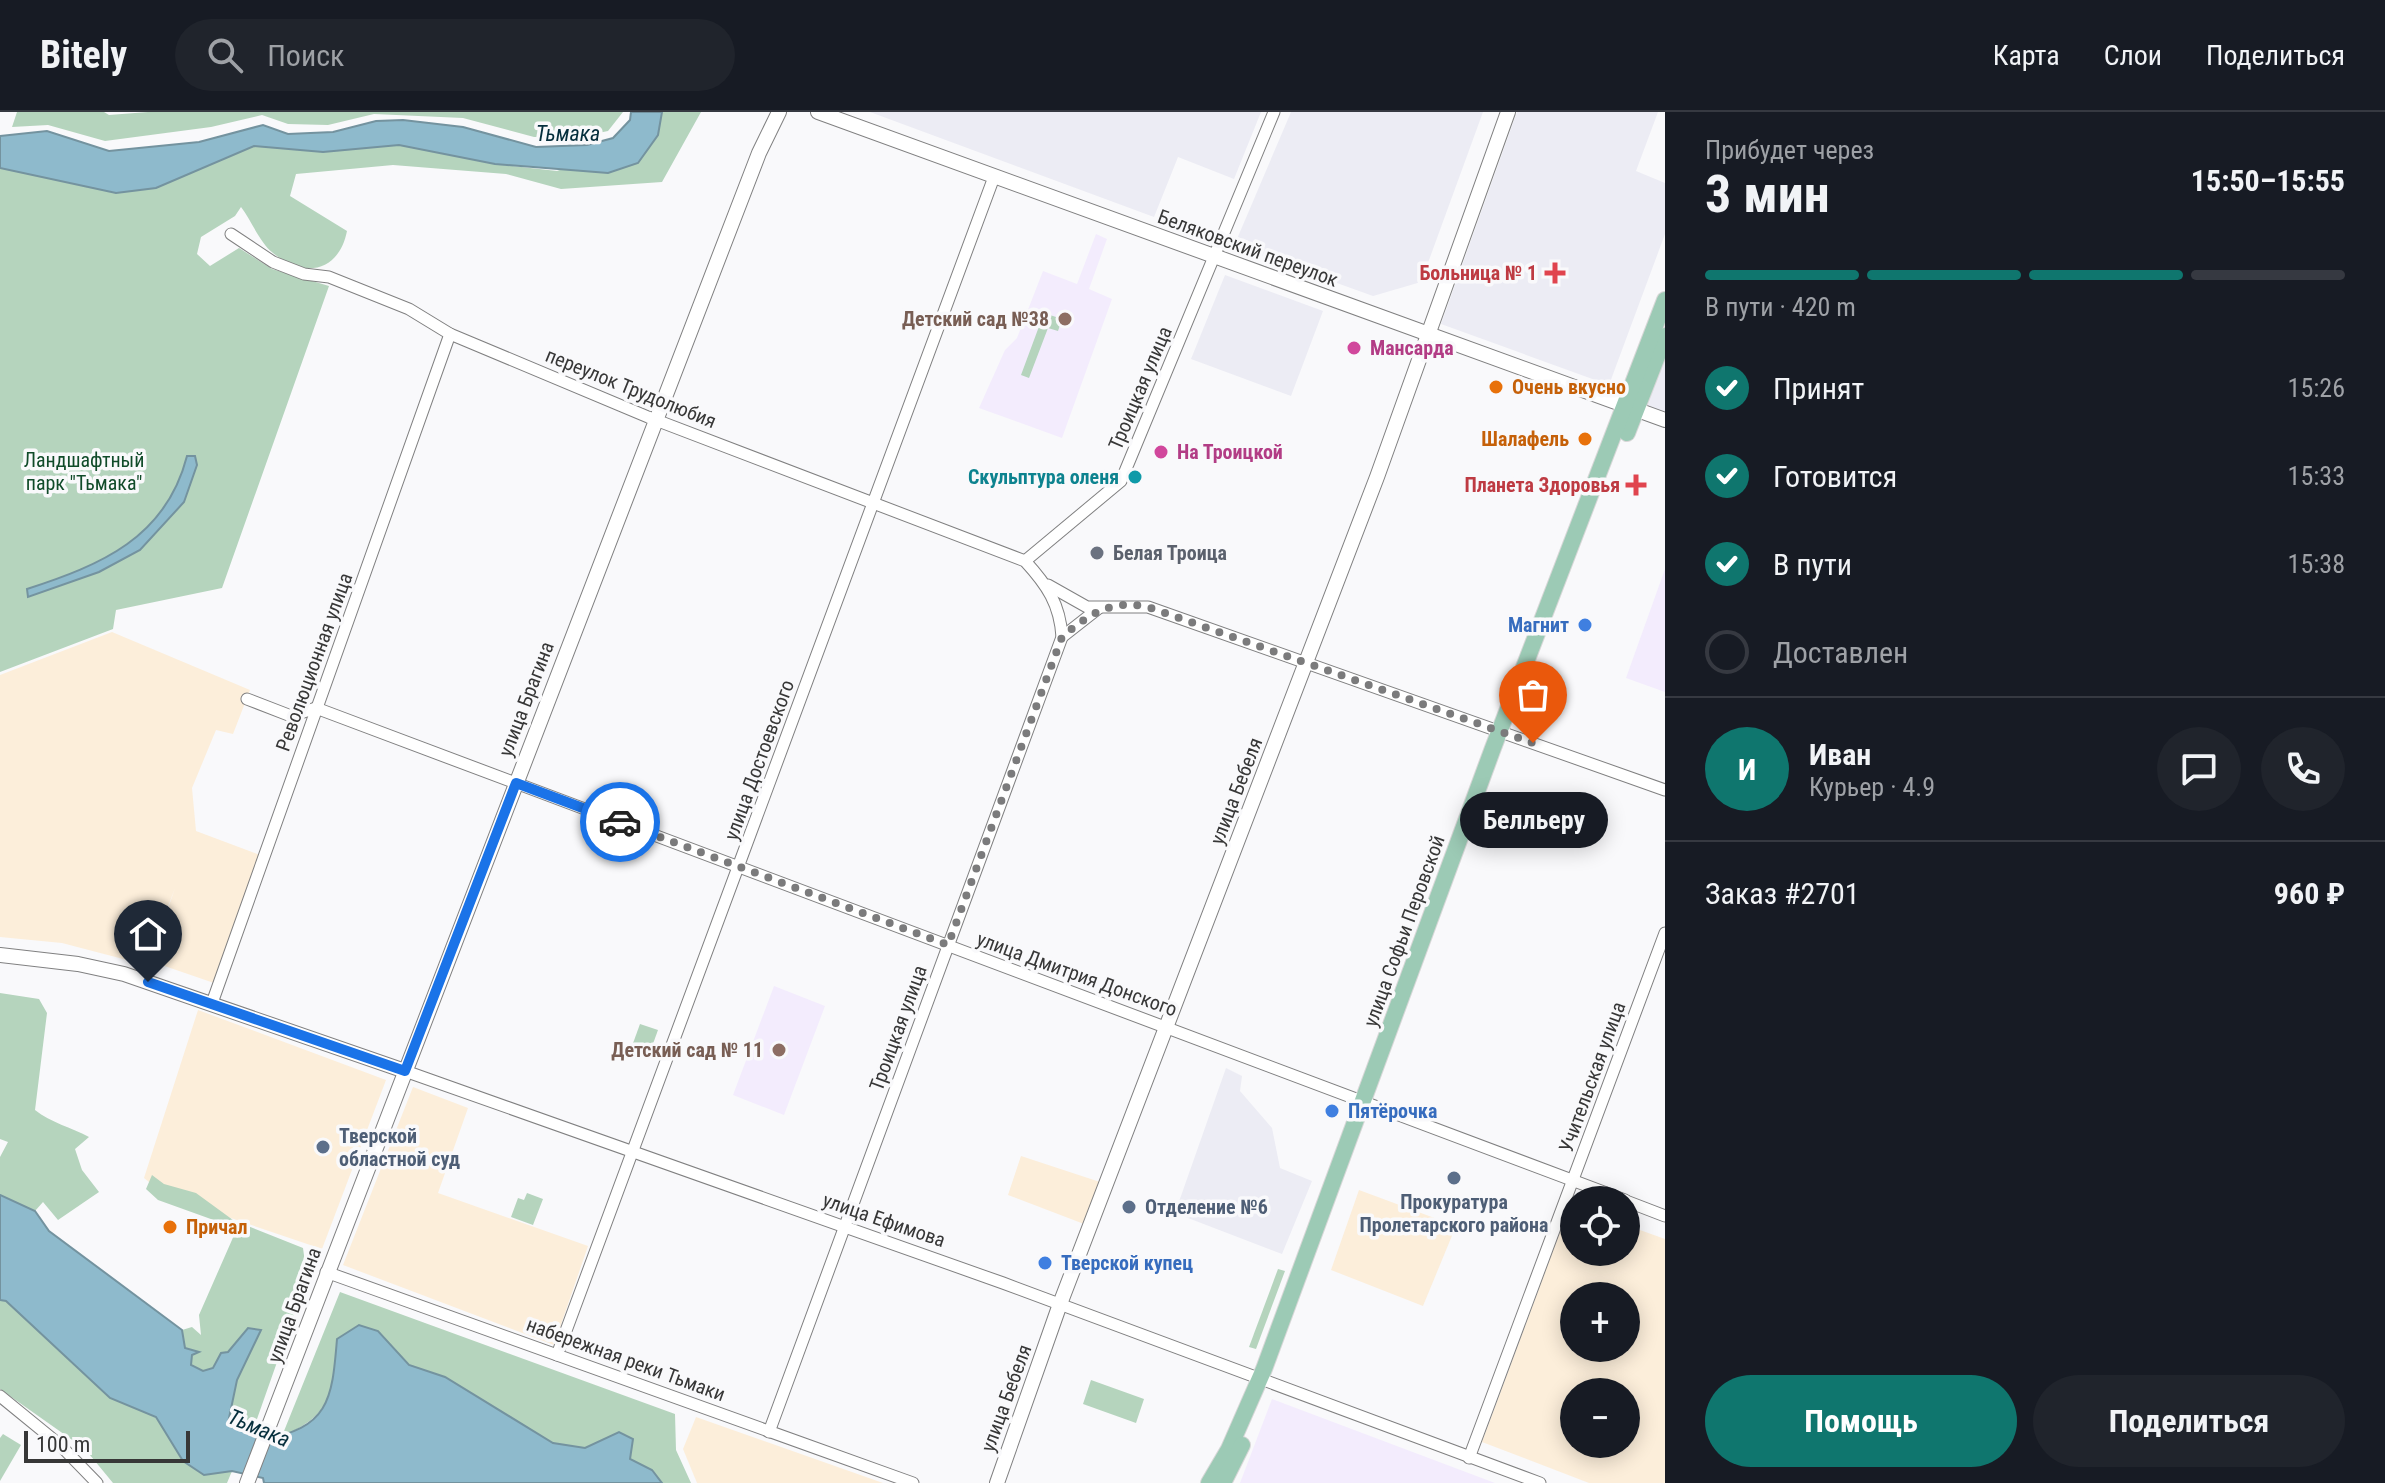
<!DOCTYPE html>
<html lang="ru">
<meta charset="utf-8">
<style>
body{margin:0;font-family:"Roboto Condensed",sans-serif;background:#20242c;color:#f1f3f6;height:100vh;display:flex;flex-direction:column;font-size:30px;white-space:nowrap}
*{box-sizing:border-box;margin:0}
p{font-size:26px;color:#9ea1a6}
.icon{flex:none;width:44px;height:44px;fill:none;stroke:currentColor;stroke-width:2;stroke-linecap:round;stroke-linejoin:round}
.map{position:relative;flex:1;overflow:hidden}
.details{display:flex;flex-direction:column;background:#171b24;width:720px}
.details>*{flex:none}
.fabs{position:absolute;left:1560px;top:1074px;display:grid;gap:16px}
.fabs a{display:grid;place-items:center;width:80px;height:80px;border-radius:50%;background:#171b24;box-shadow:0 4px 20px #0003;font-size:40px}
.scale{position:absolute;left:24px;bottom:20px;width:166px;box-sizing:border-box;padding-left:8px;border:4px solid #373737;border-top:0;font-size:22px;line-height:28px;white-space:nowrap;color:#373737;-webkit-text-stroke:6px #f9f9fb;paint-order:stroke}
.pin{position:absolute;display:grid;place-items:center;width:68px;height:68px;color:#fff;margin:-82px -34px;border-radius:50% 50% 50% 0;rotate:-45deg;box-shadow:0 0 8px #0007}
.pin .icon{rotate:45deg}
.courier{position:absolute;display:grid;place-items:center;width:80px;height:80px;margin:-40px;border:6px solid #1a73e8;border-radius:50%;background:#fff;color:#222;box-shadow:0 2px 10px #0007}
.bubble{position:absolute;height:56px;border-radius:28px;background:#171b24;box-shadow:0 4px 20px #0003;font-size:26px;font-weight:700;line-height:56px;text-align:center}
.summary em{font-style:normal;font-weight:700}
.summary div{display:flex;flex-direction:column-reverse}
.summary{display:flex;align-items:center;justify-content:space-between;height:136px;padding:0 40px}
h1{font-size:52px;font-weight:700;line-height:60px}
.bar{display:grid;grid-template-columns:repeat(4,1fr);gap:12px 8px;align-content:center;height:96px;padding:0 40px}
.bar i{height:10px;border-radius:6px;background:#363941}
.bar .on{background:#0f766e}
.bar p{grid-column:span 4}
.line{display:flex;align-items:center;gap:20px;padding:0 40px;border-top:2px solid #363941}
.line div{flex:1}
.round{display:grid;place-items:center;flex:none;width:84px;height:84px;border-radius:42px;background:#20242c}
ol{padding:0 40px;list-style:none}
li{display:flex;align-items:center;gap:24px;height:88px}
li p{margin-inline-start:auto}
li .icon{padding:8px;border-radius:50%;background:#0f766e;color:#fff;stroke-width:4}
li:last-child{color:#9ea1a6}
li i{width:44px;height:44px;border:4px solid #363941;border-radius:50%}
.action{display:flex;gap:16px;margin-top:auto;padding:16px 40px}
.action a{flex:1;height:92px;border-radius:48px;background:#0f766e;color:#fff;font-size:32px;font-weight:700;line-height:92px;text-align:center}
.action a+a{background:#20242c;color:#f1f3f6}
header{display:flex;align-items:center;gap:48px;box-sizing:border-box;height:112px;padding:0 40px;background:#171b24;border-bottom:2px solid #363941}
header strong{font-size:38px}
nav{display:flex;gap:44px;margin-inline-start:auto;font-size:28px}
.search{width:560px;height:72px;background:#20242c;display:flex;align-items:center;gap:20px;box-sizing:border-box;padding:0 28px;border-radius:44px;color:#9ea1a6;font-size:30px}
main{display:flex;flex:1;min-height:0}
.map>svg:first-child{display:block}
.commercial{fill:#fceeda;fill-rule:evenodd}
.built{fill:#ececf4}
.education{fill:#f3ecfd}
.green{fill:#b5d4bd}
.water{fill:#8ebacc;stroke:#74939f;stroke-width:2}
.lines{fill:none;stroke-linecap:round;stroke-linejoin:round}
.minor-casing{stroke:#808081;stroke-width:13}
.tertiary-casing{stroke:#808081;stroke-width:16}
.primary-casing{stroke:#d7d7d7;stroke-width:18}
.minor{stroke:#fff;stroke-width:11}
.tertiary{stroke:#fff;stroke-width:14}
.primary{stroke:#9ccab5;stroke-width:16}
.done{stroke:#7b7b7c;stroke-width:8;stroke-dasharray:0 14.4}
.route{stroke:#1a73e8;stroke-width:10}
.health-dot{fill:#e0444e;stroke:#f9f9fb;stroke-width:3}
.education-dot{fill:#8d6e63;stroke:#f9f9fb;stroke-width:3}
.hotel-dot{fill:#d1479c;stroke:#f9f9fb;stroke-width:3}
.food-dot{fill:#e8710a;stroke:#f9f9fb;stroke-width:3}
.culture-dot{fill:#0f9aa8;stroke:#f9f9fb;stroke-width:3}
.worship-dot{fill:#6b7280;stroke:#f9f9fb;stroke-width:3}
.shop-dot{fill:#3f7fe0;stroke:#f9f9fb;stroke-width:3}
.service-dot{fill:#5c6f8a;stroke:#f9f9fb;stroke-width:3}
.labels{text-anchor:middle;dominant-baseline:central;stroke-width:7;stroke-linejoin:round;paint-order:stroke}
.street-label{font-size:20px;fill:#373737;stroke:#f9f9fb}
.health-label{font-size:20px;font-weight:bold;fill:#be3a42;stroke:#f9f9fb;text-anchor:end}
.education-label{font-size:20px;font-weight:bold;fill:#785e54;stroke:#f9f9fb;text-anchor:end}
.hotel-label{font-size:20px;font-weight:bold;fill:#b23c85;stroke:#f9f9fb;text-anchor:start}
.food-label{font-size:20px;font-weight:bold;fill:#c56008;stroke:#f9f9fb;text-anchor:start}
.park-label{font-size:20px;fill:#104b29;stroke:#f9f9fb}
.culture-label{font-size:20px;font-weight:bold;fill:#0d838f;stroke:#f9f9fb;text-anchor:end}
.worship-label{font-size:20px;font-weight:bold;fill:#5b616d;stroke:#f9f9fb;text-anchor:start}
.shop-label{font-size:20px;font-weight:bold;fill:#366cbe;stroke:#f9f9fb;text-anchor:start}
.service-label{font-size:20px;font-weight:bold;fill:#4e5e75;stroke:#f9f9fb;text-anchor:start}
.water-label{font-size:22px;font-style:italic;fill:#052e3c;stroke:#f9f9fb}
</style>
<header>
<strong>Bitely</strong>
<div class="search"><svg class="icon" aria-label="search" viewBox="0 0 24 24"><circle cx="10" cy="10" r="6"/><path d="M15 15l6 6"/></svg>Поиск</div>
<nav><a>Карта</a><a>Слои</a><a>Поделиться</a></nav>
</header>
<main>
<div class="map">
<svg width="1665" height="1371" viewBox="0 0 1665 1371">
<rect width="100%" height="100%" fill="#f9f9fb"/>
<g class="commercial">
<polygon points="112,520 250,578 233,622 216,618 192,676 196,719 260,743 214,871 150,849 175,776 146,853 62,831 0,825 0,563"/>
<polygon points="198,898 386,968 322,1137 166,1084 144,1066"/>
<polygon points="413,975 468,996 438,1081 588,1134 554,1233 343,1153"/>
<polygon points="1021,1044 1100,1070 1084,1112 1008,1083"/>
<polygon points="1359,1078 1456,1114 1423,1194 1331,1158"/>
<path d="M1570,1093L1574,1094V1140H1626V1113L1665,1127V1371H1589L1482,1330ZM1574,1184H1626V1236H1574ZM1574,1280H1626V1332H1574Z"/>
<polygon points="696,1305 883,1371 697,1371 683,1337"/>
</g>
<g class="built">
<polygon points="870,0 1261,0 1234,67 1178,45 1154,105"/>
<polygon points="1291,0 1483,0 1421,170 1373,184 1234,134"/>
<polygon points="1517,0 1658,0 1636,59 1665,71 1665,122 1609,273 1441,212"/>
<polygon points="1225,163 1323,199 1291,284 1191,247"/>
<polygon points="1665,245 1665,308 1644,300"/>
<polygon points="1226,956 1242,964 1240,979 1272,1016 1280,1056 1312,1069 1282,1142 1175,1101"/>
</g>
<g class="education">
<polygon points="1096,122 1107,127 1089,177 1112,187 1062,326 979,296 1005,238 1017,226 1043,159 1077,172"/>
<polygon points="1665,457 1665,580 1626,566"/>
<polygon points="774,874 825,894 784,1003 733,983"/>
<polygon points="1272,1287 1495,1371 1240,1371"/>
</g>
<g class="green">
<polygon points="17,0 104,0 109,3 148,0 623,0 608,19 579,25 534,25 463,6 374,2 328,13 288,12 262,3 211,15 105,29 48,13 12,15"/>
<path d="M662,0H701L662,70L561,77L506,62L393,53L296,62L290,84L347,119C339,160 304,167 273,141C260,131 251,108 241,95L235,104L201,125L197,142L210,154L239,136L272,157L329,174L222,476L116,498L113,517L0,560V56L116,81L156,76L254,34L323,40L400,33L495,52L557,59L658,23Z"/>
<polygon points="1044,201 1062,207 1058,219 1048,216 1029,266 1021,263"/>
<path d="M0,881L39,887L47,901L35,998C51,1011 71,1015 89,1025L75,1037L82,1058L99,1080L58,1108L43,1090L35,1099L0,1083V1045L8,1030L0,1027Z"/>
<polygon points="640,912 658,918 650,940 632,934"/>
<polygon points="152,1063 164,1072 196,1081 233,1108 303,1136 307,1165 251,1324 228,1311 237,1268 260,1218 248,1216 228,1240 221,1241 214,1256 203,1259 191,1253 192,1243 197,1241 185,1236 182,1218 192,1215 201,1223 199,1203 235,1121 233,1115 158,1088 146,1077"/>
<polygon points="527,1081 543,1087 533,1113 511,1105 518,1086 524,1088"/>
<polygon points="1278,1157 1285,1159 1256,1237 1249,1235"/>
<path d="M340,1180L675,1302L676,1338L691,1371H662L652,1358L630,1347L553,1331L445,1265L409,1253L378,1219L337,1227C333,1278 334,1303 282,1324Z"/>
<polygon points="0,1188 6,1189 110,1286 156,1305 183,1349 204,1363 232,1359 227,1371 113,1371 85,1337 0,1277"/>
<polygon points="1091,1268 1144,1287 1136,1311 1083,1292"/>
<polygon points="3,1322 21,1333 0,1369 0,1326"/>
</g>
<g class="water">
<polygon points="631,0 662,0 658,23 638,51 608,61 495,52 399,33 323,40 254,34 156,76 116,81 0,56 0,24 47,19 109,39 199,30 263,13 288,22 333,20 376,9 403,8 463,15 536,35 587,33 613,26 630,8"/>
<path d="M187,344H195L197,353L184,390L140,438L99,460L28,485L27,477C101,453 166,426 187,344Z"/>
<path d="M0,1083L35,1099L49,1119L182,1218L185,1236L199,1240L192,1243L191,1253L203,1259L213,1256L221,1241L228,1240L248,1216L261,1218L237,1268L228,1311L261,1328C329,1316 332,1289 337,1227L359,1213L378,1219L409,1253L445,1265L553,1331L585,1336L619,1320L633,1327L630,1347L652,1358L662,1371H264L263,1366L232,1359L204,1363L183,1349L156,1305L110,1286L6,1189L0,1188Z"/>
</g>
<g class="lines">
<defs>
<g id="minor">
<path d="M231,122L273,150L304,162L329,165L409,197L450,222L648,305L1025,449C1047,473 1060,492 1062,525L769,1320"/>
<polyline points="1025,449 1121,369 1274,0"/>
<polyline points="1048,473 1087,495 1148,495 1665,678"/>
<polyline points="1062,525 1099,496"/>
<polyline points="247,587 291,604 316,596 1625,1088"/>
<polyline points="212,891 450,222"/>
<polyline points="405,959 1003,1171 1540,1371"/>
<polyline points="1626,1089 1665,1104"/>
<polyline points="326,1160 913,1371"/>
<polyline points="557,1243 994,65"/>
<polyline points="0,1284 60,1333 97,1371"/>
<polyline points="1469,1346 1665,821"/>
</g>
<g id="tertiary">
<polyline points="818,0 1665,308"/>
<polyline points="0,843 78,852 124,862 405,959"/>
<polyline points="247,1371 759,41 779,0"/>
<polyline points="997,1371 1060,1192 1377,365 1508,0"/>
</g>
<g id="primary">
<polyline points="1627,321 1665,224"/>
<polyline points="1209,1371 1229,1337 1264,1257 1493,636 1665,188"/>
<polyline points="1223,1371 1242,1333"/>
</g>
</defs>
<use href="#minor" class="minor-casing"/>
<use href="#tertiary" class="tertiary-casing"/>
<use href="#primary" class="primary-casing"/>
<use href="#minor" class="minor"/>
<use href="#tertiary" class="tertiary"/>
<use href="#primary" class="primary"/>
</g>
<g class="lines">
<path class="done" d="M620,710L948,833L1062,525C1089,502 1111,487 1148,495L1533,631"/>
<polyline class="route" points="148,870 405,959 516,671 620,710"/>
</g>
<g class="health-dot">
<path d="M1551 149h8v8h8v8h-8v8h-8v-8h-8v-8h8z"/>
<path d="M1632 361h8v8h8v8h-8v8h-8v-8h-8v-8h8z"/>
</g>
<g class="education-dot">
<circle cx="1065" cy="207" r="8"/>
<circle cx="779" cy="938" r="8"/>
</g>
<g class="hotel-dot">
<circle cx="1354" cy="236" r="8"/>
<circle cx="1161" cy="340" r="8"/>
</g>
<g class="food-dot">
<circle cx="1496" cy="275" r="8"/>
<circle cx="1585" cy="327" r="8"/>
<circle cx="170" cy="1115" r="8"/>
</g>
<circle class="culture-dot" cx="1135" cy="365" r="8"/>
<circle class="worship-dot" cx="1097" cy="441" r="8"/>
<g class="shop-dot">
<circle cx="1585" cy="513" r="8"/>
<circle cx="1332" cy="999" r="8"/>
<circle cx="1045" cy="1151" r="8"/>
</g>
<g class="service-dot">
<circle cx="323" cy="1035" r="8"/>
<circle cx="1454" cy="1066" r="8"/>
<circle cx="1129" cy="1095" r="8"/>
</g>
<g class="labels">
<g class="street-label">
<text transform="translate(1248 136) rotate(20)">Беляковский переулок</text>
<text transform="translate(631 276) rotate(22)">переулок Трудолюбия</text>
<text transform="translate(1140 276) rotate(-67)">Троицкая улица</text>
<text transform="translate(314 550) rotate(-70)">Революционная улица</text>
<text transform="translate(526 587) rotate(-69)">улица Брагина</text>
<text transform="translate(759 648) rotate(-70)">улица Достоевского</text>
<text transform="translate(1236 679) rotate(-69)">улица Бебеля</text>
<text transform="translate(1404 819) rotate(-70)">улица Софьи Перовской</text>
<text transform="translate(1077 862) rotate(20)">улица Дмитрия Донского</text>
<text transform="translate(898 916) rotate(-70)">Троицкая улица</text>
<text transform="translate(1592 965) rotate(-70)">Учительская улица</text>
<text transform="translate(884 1108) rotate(19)">улица Ефимова</text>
<text transform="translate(294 1193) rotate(-70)">улица Брагина</text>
<text transform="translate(626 1247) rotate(20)">набережная реки Тьмаки</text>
<text transform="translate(1006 1286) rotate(-70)">улица Бебеля</text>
</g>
<g class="health-label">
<text x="1537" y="161">Больница № 1</text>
<text x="1620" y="373">Планета Здоровья</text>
</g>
<g class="education-label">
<text x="1049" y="207">Детский сад №38</text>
<text x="763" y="938">Детский сад № 11</text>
</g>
<g class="hotel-label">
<text x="1370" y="236">Мансарда</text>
<text x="1177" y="340">На Троицкой</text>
</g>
<g class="food-label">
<text x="1512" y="275">Очень вкусно</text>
<text x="1569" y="327" text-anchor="end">Шалафель</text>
<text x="186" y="1115">Причал</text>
</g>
<g class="park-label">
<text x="84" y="348">Ландшафтный<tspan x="84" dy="23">парк "Тьмака"</tspan></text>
</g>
<g class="culture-label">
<text x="1119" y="365">Скульптура оленя</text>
</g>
<g class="worship-label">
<text x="1113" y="441">Белая Троица</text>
</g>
<g class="shop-label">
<text x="1569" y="513" text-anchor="end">Магнит</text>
<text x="1348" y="999">Пятёрочка</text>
<text x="1061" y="1151">Тверской купец</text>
</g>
<g class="service-label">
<text x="339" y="1024">Тверской<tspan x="339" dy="23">областной суд</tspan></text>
<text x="1454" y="1090" text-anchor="middle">Прокуратура<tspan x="1454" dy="23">Пролетарского района</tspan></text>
<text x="1145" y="1095">Отделение №6</text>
</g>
<g class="water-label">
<text x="568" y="21">Тьмака</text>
<text transform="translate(259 1316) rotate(23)">Тьмака</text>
</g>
</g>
</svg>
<div class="fabs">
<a><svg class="icon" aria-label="locate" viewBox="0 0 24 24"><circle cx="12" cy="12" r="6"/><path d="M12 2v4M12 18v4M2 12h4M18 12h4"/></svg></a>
<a>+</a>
<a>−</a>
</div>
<div class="scale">100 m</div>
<div class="pin" style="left:1533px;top:631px;background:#ea580c"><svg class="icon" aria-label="bag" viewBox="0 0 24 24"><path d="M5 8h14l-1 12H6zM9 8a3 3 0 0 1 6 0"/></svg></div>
<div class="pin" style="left:148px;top:870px;background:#1f2937"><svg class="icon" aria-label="home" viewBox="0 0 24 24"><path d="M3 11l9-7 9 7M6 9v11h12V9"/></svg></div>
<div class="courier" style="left:620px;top:710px"><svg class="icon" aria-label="car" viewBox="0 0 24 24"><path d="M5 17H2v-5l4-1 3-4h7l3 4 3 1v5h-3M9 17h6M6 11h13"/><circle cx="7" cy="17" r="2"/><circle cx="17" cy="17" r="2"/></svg></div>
<div class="bubble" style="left:1460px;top:680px;width:148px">Белльеру</div>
</div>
<section class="details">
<div class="summary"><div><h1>3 мин</h1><p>Прибудет через</p></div><em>15:50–15:55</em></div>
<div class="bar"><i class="on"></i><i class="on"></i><i class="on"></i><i></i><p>В пути · 420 m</p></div>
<ol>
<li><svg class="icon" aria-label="check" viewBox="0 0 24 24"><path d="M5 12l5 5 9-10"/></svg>Принят<p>15:26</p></li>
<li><svg class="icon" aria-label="check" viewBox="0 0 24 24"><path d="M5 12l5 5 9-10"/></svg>Готовится<p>15:33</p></li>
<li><svg class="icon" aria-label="check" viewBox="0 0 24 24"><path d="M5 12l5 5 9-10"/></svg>В пути<p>15:38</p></li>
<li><i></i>Доставлен</li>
</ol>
<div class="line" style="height:144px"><b class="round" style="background:#0f766e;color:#fff">И</b><div><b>Иван</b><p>Курьер · 4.9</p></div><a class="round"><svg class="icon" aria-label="chat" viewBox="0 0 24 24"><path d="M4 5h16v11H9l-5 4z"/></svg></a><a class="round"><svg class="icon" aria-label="phone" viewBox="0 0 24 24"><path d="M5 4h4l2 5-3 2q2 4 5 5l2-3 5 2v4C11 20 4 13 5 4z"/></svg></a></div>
<div class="line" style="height:104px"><div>Заказ #2701</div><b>960 ₽</b></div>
<div class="action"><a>Помощь</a><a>Поделиться</a></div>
</section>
</main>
